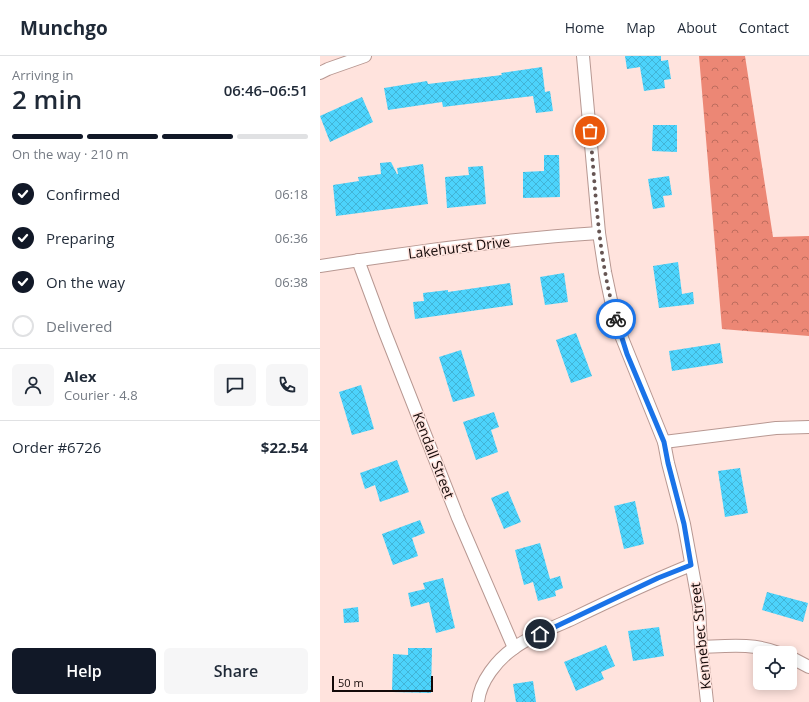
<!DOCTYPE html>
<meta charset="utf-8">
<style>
body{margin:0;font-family:"Open Sans",sans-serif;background:#f6f6f7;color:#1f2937;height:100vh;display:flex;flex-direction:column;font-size:15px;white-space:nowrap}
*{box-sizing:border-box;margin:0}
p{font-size:13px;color:#747a83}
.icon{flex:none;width:22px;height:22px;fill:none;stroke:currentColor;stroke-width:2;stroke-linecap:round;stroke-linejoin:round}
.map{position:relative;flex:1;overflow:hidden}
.details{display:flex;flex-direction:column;background:#fff;width:320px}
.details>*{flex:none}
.tools{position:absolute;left:433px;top:590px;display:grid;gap:8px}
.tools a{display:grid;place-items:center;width:44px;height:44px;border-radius:6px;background:#fff;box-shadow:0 2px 10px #0003;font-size:20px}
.scale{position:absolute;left:12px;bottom:10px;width:101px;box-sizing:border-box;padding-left:4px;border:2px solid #140908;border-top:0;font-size:11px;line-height:14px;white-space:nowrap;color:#140908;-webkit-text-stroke:3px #ffe3dd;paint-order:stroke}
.pin{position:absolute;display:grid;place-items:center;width:34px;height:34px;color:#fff;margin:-17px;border:2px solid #fff;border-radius:50%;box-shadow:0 1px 4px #0007}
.courier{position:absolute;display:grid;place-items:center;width:40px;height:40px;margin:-20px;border:3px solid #1a73e8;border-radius:50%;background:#fff;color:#222;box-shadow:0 1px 5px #0007}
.headline em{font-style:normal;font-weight:600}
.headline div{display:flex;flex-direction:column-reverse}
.headline{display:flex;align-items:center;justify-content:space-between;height:68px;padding:0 12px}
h1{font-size:26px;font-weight:600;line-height:30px}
.bar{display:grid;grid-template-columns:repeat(4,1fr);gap:6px 4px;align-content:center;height:48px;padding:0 12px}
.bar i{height:5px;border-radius:3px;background:#e0e1e3}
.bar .on{background:#111827}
.bar p{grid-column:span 4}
.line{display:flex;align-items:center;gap:10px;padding:0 12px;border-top:1px solid #e0e1e3}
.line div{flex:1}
.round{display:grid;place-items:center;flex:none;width:42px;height:42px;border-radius:6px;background:#f6f6f7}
ol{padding:0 12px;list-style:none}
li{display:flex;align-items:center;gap:12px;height:44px}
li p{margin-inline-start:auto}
li .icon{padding:4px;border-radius:50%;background:#111827;color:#fff;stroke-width:4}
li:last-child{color:#747a83}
li i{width:22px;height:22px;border:2px solid #e0e1e3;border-radius:50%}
.button{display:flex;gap:8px;margin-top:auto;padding:8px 12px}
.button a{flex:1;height:46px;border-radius:6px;background:#111827;color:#fff;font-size:16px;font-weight:600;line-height:46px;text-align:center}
.button a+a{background:#f6f6f7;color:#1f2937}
header{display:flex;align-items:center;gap:24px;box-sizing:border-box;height:56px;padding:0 20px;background:#fff;border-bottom:1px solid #e0e1e3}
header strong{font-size:19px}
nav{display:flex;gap:22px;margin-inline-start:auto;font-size:14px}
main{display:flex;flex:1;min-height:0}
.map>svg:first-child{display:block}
.forest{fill:url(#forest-crowns)}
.building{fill:url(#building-cross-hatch)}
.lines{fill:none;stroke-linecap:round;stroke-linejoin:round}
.street-casing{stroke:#b89892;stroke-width:14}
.street{stroke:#fff;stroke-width:12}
.done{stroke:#665553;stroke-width:4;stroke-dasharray:0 7.2}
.route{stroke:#1a73e8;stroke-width:5}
.labels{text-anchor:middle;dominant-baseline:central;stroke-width:3;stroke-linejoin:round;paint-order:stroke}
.street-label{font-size:14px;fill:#140908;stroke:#ffe3dd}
</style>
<header>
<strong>Munchgo</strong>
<nav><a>Home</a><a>Map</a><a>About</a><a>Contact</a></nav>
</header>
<main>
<section class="details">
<div class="headline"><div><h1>2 min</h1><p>Arriving in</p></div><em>06:46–06:51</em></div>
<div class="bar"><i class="on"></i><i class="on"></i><i class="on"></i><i></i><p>On the way · 210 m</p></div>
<ol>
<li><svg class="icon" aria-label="check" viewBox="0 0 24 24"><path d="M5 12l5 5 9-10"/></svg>Confirmed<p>06:18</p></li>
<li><svg class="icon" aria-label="check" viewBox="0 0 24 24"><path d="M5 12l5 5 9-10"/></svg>Preparing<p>06:36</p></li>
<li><svg class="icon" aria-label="check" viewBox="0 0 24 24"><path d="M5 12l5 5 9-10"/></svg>On the way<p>06:38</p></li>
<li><i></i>Delivered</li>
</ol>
<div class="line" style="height:72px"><a class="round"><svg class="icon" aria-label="person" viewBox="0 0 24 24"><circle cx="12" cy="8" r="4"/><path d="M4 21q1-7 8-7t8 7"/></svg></a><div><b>Alex</b><p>Courier · 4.8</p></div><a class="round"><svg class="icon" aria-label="chat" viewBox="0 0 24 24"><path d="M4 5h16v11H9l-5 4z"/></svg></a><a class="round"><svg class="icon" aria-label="phone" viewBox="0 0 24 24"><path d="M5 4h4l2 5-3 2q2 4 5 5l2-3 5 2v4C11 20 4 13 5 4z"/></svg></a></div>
<div class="line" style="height:52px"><div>Order #6726</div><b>$22.54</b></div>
<div class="button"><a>Help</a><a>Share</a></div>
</section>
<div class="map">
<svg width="489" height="646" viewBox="0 0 489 646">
<defs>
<pattern id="forest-crowns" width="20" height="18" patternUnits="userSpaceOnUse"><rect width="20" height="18" fill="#ec8775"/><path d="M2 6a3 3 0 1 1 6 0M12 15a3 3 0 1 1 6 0" fill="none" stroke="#be6d5e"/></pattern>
<pattern id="building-cross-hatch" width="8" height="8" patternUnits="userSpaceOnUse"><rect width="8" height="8" fill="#4cd3fc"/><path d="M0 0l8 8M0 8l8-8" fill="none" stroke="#42b4d6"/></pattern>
</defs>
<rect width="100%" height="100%" fill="#ffe3dd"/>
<polygon class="forest" points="379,0 425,0 453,181 489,180 489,280 402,273"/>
<g class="building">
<polygon points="305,0 341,0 341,5 348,4 351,23 344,24 345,32 324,35 320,11 307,13"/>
<polygon points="222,11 225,36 230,35 233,55 216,57 213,40 123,51 122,46 68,54 64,32 107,25 108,28 182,19 181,17"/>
<polygon points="42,41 53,66 10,86 0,60"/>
<polygon points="333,69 357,69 357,96 332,95"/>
<polygon points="224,99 239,99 240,141 203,142 203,116 224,115"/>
<polygon points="71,106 77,118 78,118 77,112 103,108 108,148 16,160 13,129 39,125 38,121 61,118 60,107"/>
<polygon points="163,110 166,148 127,152 125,121 149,119 148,111"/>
<polygon points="349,120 352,139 343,140 345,151 333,153 328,123"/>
<polygon points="358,206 362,238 373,236 374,248 339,252 333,210"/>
<polygon points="244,217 248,246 225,249 220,221"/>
<polygon points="190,227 193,249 95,263 93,246 104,245 103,237 128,234 128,236"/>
<polygon points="256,277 272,320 251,327 236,284"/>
<polygon points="400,287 403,307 352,315 349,295"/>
<polygon points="141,294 155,340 133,346 119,301"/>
<polygon points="41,329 54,373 32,379 19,336"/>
<polygon points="174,356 179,371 171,374 178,396 156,404 143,366"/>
<polygon points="77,404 89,436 60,446 55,429 45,433 40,417"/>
<polygon points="420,412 428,457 405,461 398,415"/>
<polygon points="188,435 201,466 184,473 171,442"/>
<polygon points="315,445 324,488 304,493 294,450"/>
<polygon points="100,464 105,477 92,482 98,500 73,509 62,478"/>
<polygon points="220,487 230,523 240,520 243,532 235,535 236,540 218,545 213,526 204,529 195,494"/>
<polygon points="123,522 135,572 116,577 109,546 91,551 88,537 105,533 103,527"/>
<polygon points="447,536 488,547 483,566 442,554"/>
<polygon points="38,551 39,566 24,567 23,553"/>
<polygon points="339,571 344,600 313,605 308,575"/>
<polygon points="286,589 295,610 281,616 284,623 256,635 244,606"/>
<polygon points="88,592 112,592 111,637 72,636 73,598 88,599"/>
<polygon points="213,625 216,646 196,646 193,628"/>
</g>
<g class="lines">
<defs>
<g id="street">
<polyline points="263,0 279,177 285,216 292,249 302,282 344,386 348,407 364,468 379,550 381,591 387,646"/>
<polyline points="0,17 8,13 45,0"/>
<polyline points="38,204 64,274 138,462 194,592"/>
<path d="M0,210C93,196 186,183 279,177"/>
<polyline points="344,386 456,372 489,371"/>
<path d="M381,591C408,590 434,587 459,597"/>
<polyline points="470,601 489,611"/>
<path d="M158,646C160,625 177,604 194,592C212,579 235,571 254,562C293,543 332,525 371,509"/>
</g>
</defs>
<use href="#street" class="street-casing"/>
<use href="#street" class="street"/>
</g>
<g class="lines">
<path class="done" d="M270,75C276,138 278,202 296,263"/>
<polyline class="route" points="220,578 338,522 371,509 364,468 348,407 344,386 307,298 296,263"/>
</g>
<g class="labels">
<g class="street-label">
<text transform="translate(139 191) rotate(-7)">Lakehurst Drive</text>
<text transform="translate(114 399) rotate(69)">Kendall Street</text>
<text transform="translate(380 580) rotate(-96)">Kennebec Street</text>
</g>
</g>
</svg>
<div class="tools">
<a><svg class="icon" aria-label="locate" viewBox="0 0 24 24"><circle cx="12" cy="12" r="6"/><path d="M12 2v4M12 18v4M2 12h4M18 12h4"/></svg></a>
</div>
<div class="scale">50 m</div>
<div class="pin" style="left:270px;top:75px;background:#ea580c"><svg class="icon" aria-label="bag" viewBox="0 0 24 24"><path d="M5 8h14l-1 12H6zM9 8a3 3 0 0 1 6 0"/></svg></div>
<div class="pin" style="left:220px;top:578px;background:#1f2937"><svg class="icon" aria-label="home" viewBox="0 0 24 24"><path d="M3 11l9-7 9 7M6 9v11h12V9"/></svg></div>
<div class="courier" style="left:296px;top:263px"><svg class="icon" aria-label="bike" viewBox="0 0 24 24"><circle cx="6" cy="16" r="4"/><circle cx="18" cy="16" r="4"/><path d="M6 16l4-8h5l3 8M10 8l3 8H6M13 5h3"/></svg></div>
</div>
</main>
